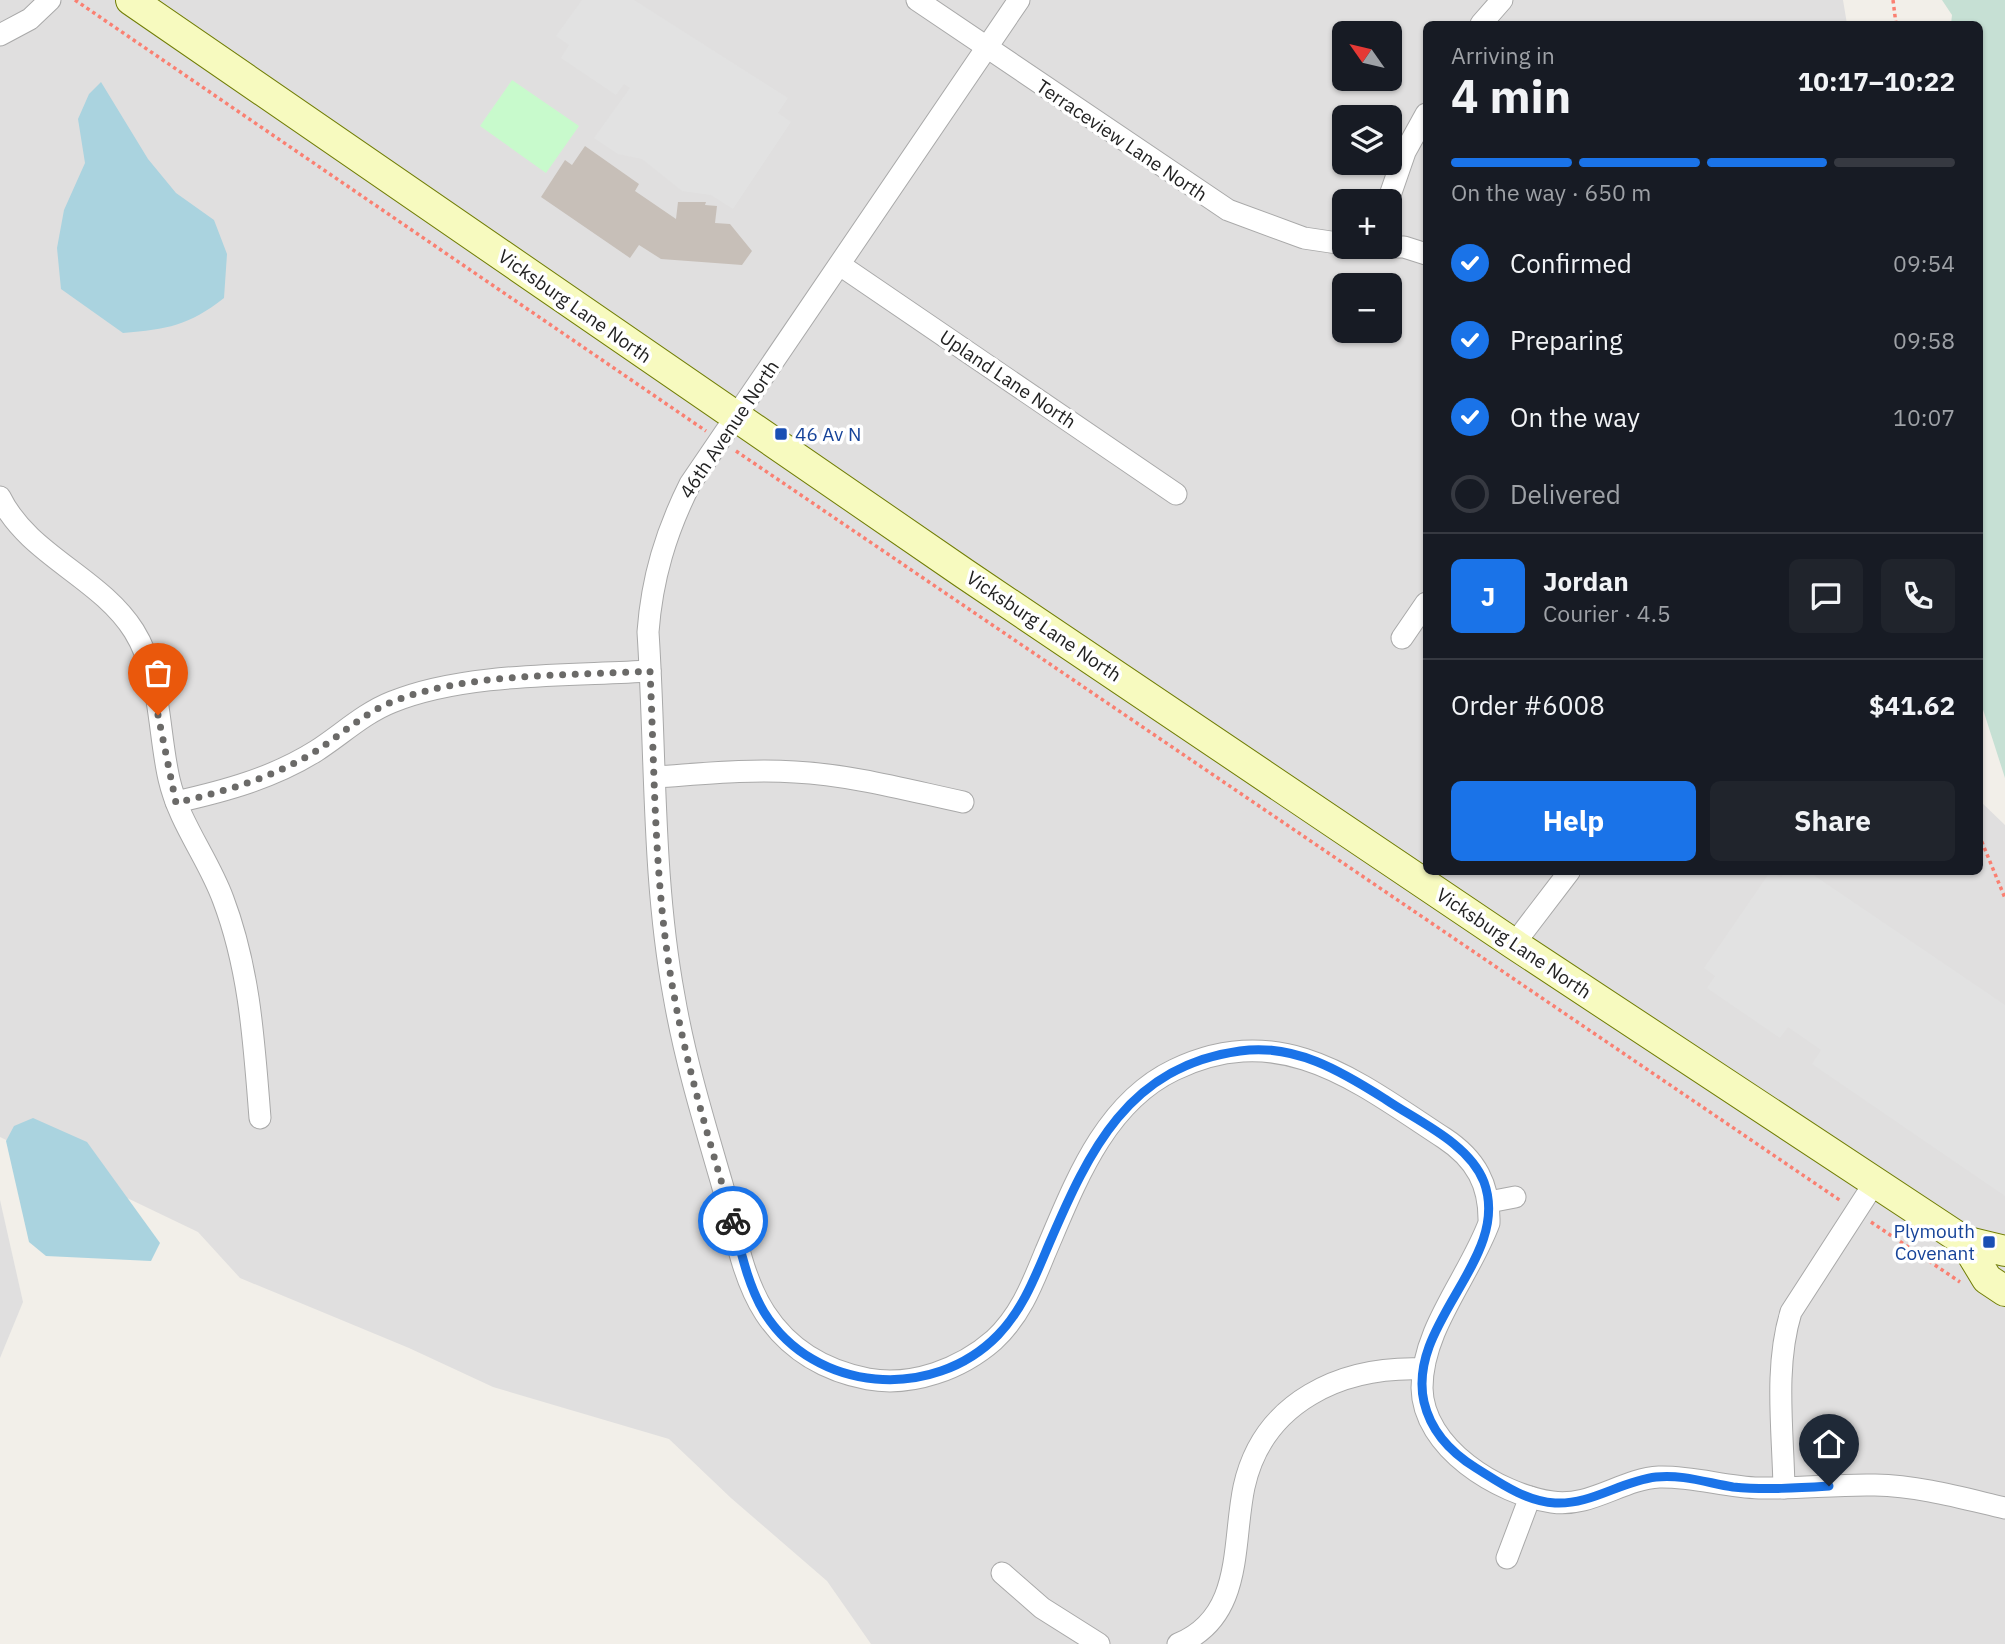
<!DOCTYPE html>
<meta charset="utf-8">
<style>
body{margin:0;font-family:"IBM Plex Sans",sans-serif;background:#20242c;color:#f1f3f6;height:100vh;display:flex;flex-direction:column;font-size:26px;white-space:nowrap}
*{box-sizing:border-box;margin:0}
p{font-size:23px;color:#9ea1a6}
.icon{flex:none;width:38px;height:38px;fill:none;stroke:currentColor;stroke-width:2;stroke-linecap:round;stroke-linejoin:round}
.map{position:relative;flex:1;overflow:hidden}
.side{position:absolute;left:1423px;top:21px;width:560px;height:854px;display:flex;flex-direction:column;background:#171b24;border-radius:10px;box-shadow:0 2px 5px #0004}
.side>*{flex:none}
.needle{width:46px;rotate:304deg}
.tools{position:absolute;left:1332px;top:21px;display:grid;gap:14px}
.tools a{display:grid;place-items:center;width:70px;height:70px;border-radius:10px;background:#171b24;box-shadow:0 2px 5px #0004;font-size:35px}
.pin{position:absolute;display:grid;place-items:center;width:60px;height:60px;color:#fff;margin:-72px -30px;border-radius:50% 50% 50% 0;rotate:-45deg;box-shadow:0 0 7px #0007}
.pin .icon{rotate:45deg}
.courier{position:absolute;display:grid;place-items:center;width:70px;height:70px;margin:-35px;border:5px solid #1a73e8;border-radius:50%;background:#fff;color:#222;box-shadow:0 2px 9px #0007}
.overview em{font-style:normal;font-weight:700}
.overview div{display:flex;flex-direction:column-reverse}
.overview{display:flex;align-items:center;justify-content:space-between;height:119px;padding:0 28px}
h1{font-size:46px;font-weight:700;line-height:52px}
.bar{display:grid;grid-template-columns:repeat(4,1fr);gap:10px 7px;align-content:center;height:84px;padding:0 28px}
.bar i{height:9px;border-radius:5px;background:#363941}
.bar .current{background:#1a73e8}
.bar p{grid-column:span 4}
.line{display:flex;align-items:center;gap:18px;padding:0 28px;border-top:2px solid #363941}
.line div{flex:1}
.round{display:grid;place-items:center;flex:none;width:74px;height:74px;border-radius:10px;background:#20242c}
ol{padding:0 28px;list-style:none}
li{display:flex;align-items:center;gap:21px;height:77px}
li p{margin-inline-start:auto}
li .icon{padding:7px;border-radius:50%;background:#1a73e8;color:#fff;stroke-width:4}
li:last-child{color:#9ea1a6}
li i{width:38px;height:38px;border:4px solid #363941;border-radius:50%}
.primary-button{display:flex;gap:14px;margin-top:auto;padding:14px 28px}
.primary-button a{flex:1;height:80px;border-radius:10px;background:#1a73e8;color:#fff;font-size:28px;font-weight:700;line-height:80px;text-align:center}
.primary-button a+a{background:#20242c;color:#f1f3f6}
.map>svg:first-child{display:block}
.residential{fill:#e0dfdf;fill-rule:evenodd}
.wetland{fill:#c6e0d4}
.park{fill:#c8facc}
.parking{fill:#e2e2e2}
.water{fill:#aad3df}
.building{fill:#c7bfb8}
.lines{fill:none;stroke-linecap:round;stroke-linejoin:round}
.minor-casing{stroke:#a9a9a9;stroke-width:23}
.secondary-casing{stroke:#707d05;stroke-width:32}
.path{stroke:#fa8072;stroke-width:3.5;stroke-dasharray:3.5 3.5;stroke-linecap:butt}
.minor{stroke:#fff;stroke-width:21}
.secondary{stroke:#f7fabf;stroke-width:30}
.done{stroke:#6b6a68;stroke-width:7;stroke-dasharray:0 12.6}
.route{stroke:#1a73e8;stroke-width:9}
.transit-dot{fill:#1a4fb4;stroke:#fff;stroke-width:2.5}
.labels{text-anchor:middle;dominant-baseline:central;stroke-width:7;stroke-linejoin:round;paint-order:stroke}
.street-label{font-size:19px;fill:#222;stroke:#fff}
.transit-label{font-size:19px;fill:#164399;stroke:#fff;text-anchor:start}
</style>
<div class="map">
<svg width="2005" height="1644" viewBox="0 0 2005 1644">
<rect width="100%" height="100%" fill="#f2efe9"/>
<g class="residential">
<path d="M0,0H1843L1847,24H1426V872H1979V800L2005,825V1644H871L827,1581L731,1498L669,1439L493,1387L409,1348L240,1278L198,1232L0,1137ZM1344,33H1390V79H1344ZM1344,117H1390V163H1344ZM1344,201H1390V247H1344ZM1344,285H1390V331H1344Z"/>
<polygon points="0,1200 23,1302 0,1358"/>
</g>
<polygon class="wetland" points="1942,0 2005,0 2005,778 1979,697 1979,24 1951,24 1952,15"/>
<polygon class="park" points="512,80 579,126 546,173 480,126"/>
<g class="parking">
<polygon points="582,0 634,0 788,98 778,113 791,122 733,209 711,195 682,191 642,159 618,154 594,138 630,88 624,84 616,95 561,58 569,45 556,36"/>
<polygon points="1770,872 1781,877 1785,872 1809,872 2005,1005 2005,1196 1812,1064 1821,1050 1788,1027 1780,1038 1707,988 1715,976 1704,968"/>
</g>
<g class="water">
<path d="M101,82L148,159L176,193L214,220L227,254L224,298C188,326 168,329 123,333L61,289L57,248L64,210L85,163L78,119L89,94Z"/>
<polygon points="33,1118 87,1142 160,1243 151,1261 46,1256 29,1242 6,1141 14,1126"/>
</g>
<polygon class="building" points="585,146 639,184 635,191 676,219 678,202 706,202 705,205 717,206 715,223 730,224 752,251 742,265 661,259 639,245 630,258 541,197 565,160 572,165"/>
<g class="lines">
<defs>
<g id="minor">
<polyline points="917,0 1228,210 1304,238 1344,244"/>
<path d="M1019,0L690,484C666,532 652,578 648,632C656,753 652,877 674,996C685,1060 704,1122 722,1184C734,1226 741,1276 765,1313C789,1350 826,1371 868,1379C912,1387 961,1369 994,1340C1020,1316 1032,1285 1045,1253C1074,1186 1103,1104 1174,1070C1281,1018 1358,1082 1444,1138C1476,1159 1490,1185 1489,1223C1469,1277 1422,1329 1422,1388C1423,1448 1498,1494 1552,1502C1590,1508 1622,1479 1659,1477C1693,1476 1725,1487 1759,1488C1798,1489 1836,1484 1875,1485C1920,1486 1962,1498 2005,1508"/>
<polyline points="1481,24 1502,0"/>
<polyline points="0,35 30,19 50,0"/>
<polyline points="1388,201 1405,152 1426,114"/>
<polyline points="1387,247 1404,247 1426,254"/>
<polyline points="840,265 1176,494"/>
<path d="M0,497C28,555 100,577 134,631C161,674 158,731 169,779C179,823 208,858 223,899C250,970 254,1043 260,1118"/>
<polyline points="1402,638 1426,603"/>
<path d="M656,777C702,774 748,769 795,772C852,775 907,790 963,802"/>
<path d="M176,802C225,791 273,778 316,751C341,735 364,713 392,702C466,672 570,676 650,671"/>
<polyline points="1514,944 1569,872"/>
<polyline points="1489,1202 1515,1197"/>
<path d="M1784,1488C1783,1431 1774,1367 1791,1312L1875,1182"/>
<polyline points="1507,1558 1530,1497"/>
<polyline points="1002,1573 1042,1608 1099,1644"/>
<path d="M1178,1644C1244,1617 1232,1544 1244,1487C1263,1401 1342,1366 1423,1369"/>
</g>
<g id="secondary">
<polyline points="131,0 965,574 1514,944 1964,1241 2005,1251"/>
<polyline points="1964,1241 1987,1279 2005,1291"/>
</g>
</defs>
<use href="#minor" class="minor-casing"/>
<use href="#secondary" class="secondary-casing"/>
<g class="path">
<polyline points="75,0 706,431"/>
<polyline points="1893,0 1896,24"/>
<polyline points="736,451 1841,1201"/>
<polyline points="1979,835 2005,898"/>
<polyline points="1871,1222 1960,1282"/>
</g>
<use href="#minor" class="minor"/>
<use href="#secondary" class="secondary"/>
</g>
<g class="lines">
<path class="done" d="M158,715L176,803C225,791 273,778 316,751C341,735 364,713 392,702C466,672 570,676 650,671C655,778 654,889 674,995C688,1072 711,1146 733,1221"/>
<path class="route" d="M733,1221C741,1252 748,1285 764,1312C814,1393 933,1402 998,1335C1023,1309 1035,1277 1049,1244C1089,1151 1128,1066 1240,1051C1294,1043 1341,1071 1385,1099C1417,1121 1469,1143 1484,1182C1512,1258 1406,1323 1424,1402C1431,1432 1450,1452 1476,1468C1500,1483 1525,1501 1555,1503C1591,1505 1621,1481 1656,1477C1682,1474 1708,1483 1733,1487C1765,1490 1798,1488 1829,1486"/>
</g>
<g class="transit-dot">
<rect x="774" y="427" width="14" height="14" rx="3.5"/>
<rect x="1982" y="1235" width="14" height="14" rx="3.5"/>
</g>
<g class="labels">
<g class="street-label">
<text transform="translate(1122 140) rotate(34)">Terraceview Lane North</text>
<text transform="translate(575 306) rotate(35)">Vicksburg Lane North</text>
<text transform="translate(1008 379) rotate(34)">Upland Lane North</text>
<text transform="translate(729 429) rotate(-56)">46th Avenue North</text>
<text transform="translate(1044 626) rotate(34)">Vicksburg Lane North</text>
<text transform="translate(1514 943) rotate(34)">Vicksburg Lane North</text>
</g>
<g class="transit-label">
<text x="795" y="434">46 Av N</text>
<text x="1975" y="1231" text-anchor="end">Plymouth<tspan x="1975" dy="22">Covenant</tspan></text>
</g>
</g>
</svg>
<div class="tools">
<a><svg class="needle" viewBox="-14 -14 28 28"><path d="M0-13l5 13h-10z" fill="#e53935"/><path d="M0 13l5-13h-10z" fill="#9ea1a6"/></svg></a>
<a><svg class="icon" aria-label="layers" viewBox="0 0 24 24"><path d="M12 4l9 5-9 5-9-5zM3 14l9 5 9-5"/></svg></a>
<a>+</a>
<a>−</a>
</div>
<div class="pin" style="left:158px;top:715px;background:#ea580c"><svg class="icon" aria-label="bag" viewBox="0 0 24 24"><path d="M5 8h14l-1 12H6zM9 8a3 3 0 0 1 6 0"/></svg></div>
<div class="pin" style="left:1829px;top:1486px;background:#1f2937"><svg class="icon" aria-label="home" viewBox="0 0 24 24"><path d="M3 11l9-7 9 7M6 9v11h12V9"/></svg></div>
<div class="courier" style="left:733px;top:1221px"><svg class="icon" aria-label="bike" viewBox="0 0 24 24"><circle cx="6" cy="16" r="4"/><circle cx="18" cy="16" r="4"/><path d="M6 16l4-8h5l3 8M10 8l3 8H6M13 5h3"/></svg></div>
<section class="side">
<div class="overview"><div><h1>4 min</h1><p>Arriving in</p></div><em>10:17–10:22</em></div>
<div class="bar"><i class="current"></i><i class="current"></i><i class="current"></i><i></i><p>On the way · 650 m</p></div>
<ol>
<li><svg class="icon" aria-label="check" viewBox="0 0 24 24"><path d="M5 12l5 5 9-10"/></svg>Confirmed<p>09:54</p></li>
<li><svg class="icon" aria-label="check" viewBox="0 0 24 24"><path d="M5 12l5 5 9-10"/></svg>Preparing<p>09:58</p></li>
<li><svg class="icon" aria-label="check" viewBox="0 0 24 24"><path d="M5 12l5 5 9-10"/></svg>On the way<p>10:07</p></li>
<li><i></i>Delivered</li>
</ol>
<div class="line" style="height:126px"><b class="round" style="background:#1a73e8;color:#fff">J</b><div><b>Jordan</b><p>Courier · 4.5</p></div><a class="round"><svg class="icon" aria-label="chat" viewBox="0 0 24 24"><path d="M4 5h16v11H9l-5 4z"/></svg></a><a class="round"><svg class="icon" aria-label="phone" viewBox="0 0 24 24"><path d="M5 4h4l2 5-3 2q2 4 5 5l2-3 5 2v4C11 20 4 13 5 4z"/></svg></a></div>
<div class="line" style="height:91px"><div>Order #6008</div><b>$41.62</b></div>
<div class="primary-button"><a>Help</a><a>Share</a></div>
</section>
</div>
